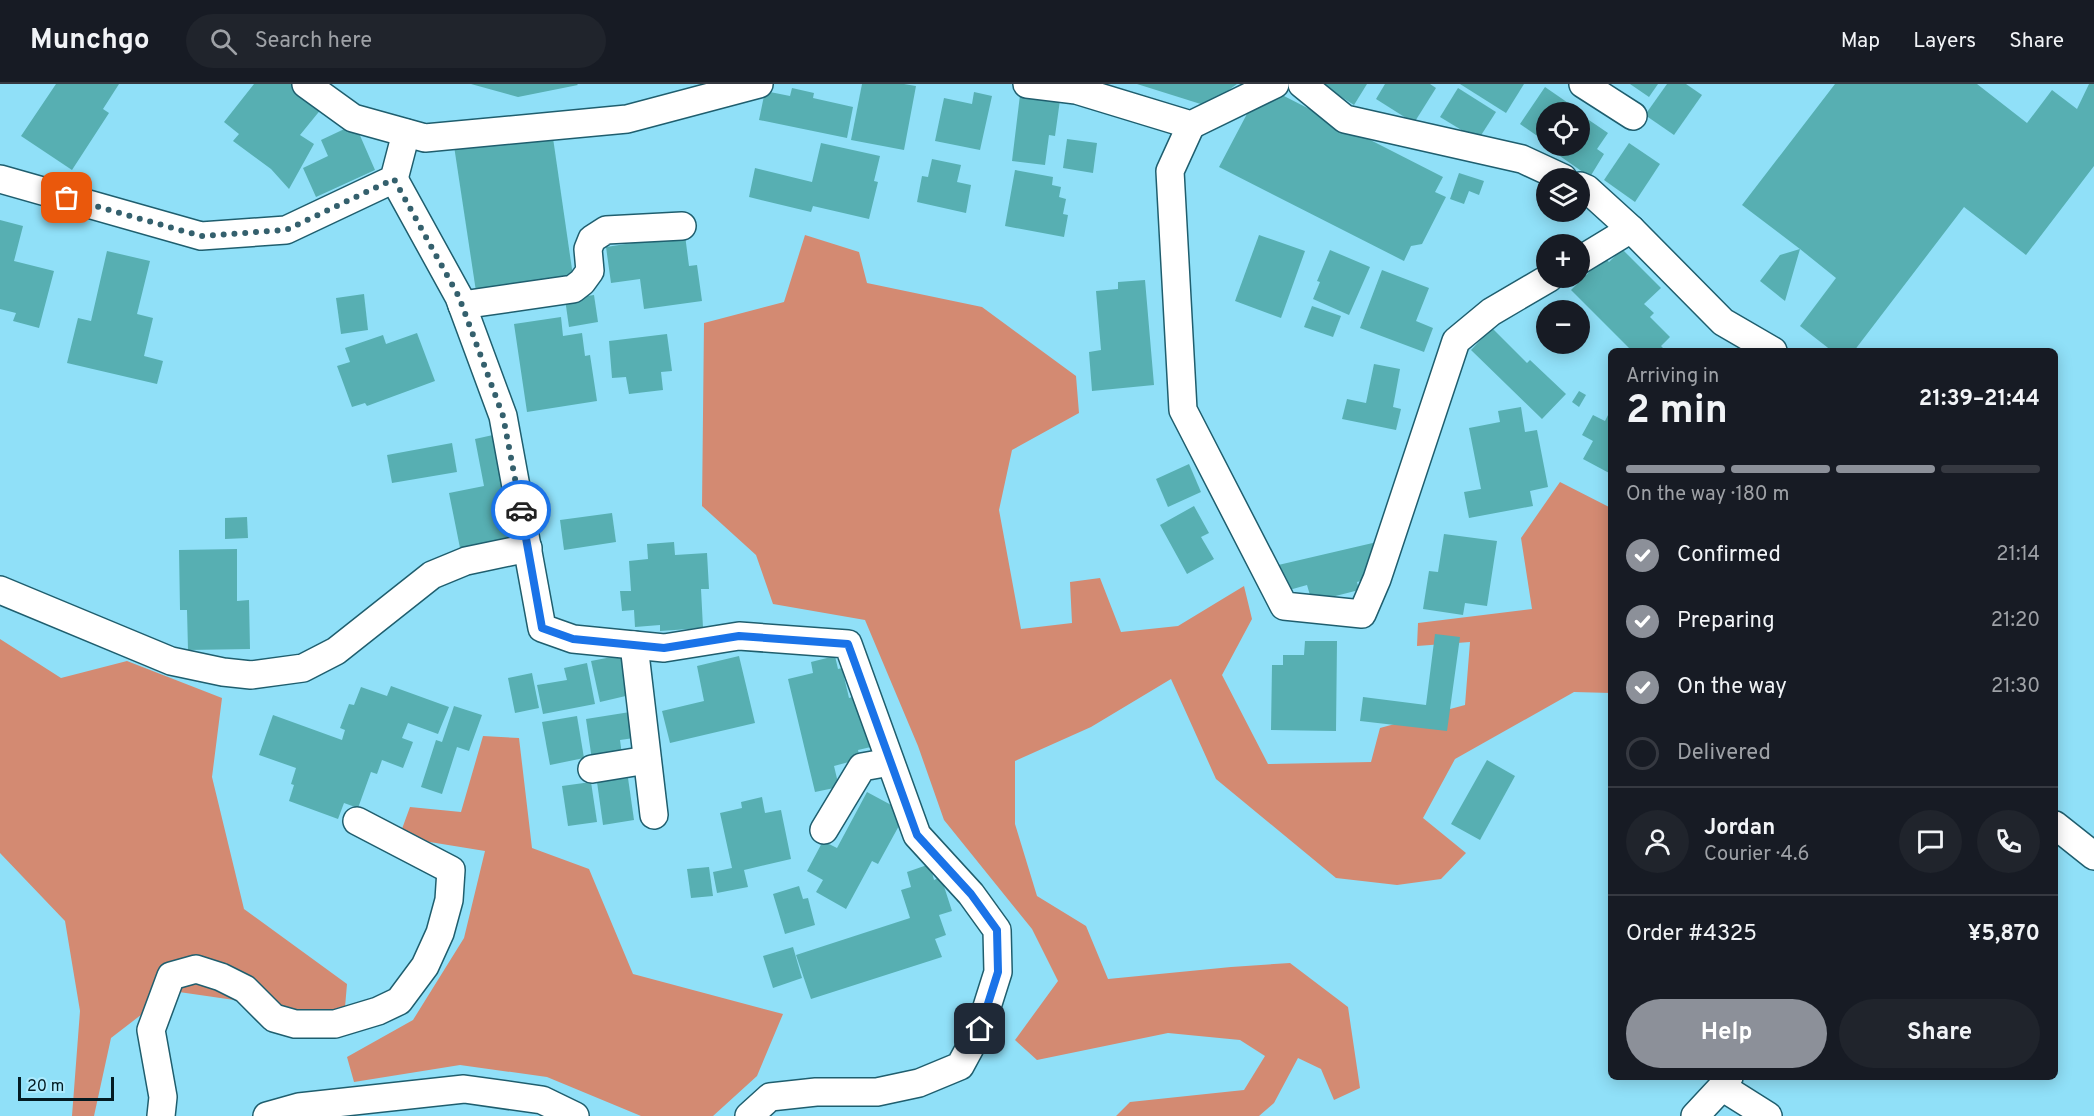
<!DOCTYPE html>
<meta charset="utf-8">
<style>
body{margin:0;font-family:Overpass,sans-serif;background:#20242c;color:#f1f3f6;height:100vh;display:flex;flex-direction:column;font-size:22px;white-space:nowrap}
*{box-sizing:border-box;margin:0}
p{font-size:20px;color:#9ea1a6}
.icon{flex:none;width:33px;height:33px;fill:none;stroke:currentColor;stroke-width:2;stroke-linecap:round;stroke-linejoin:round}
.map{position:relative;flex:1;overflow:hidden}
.details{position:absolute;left:1608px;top:264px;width:450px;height:732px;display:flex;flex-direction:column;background:#171b24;border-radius:9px;box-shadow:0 3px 15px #0003}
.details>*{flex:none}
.tools{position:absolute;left:1536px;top:18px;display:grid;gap:12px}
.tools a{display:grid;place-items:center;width:54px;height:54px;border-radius:50%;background:#171b24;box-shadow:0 3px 15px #0003;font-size:30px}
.scale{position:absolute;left:18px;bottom:15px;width:96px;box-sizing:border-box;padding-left:6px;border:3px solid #031b22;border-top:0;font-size:16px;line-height:21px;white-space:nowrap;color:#031b22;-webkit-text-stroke:4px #adebfe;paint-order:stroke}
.pin{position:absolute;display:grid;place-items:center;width:51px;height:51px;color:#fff;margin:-26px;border-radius:12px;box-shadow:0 3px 9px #0006}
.courier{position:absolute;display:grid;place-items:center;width:60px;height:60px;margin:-30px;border:4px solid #1a73e8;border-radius:50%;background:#fff;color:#222;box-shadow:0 2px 8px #0007}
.summary em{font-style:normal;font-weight:700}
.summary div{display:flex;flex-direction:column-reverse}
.summary{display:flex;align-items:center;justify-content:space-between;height:102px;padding:0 18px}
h1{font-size:39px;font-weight:700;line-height:45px}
.bar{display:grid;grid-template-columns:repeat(4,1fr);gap:9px 6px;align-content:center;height:72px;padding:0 18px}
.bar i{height:8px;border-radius:4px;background:#363941}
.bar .current{background:#8c9099}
.bar p{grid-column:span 4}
.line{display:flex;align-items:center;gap:15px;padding:0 18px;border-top:2px solid #363941}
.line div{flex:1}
.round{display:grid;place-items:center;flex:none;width:63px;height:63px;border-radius:32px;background:#20242c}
ol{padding:0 18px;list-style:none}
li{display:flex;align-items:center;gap:18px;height:66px}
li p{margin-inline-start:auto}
li .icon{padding:6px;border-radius:50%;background:#8c9099;color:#fff;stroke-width:4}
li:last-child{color:#9ea1a6}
li i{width:33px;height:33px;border:3px solid #363941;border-radius:50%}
.primary-button{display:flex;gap:12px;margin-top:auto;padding:12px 18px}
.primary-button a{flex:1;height:69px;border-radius:36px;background:#8c9099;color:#fff;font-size:24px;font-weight:700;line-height:69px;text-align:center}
.primary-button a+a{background:#20242c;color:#f1f3f6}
header{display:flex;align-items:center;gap:36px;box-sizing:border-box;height:84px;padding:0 30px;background:#171b24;border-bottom:2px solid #363941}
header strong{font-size:28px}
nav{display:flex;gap:33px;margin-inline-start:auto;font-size:21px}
.search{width:420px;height:54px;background:#20242c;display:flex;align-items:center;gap:15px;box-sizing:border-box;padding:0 21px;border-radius:33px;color:#9ea1a6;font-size:22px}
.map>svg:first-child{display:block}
.forest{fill:#d38a72}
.building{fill:#57afb2}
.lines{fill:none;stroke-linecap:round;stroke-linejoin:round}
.street-casing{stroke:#1f5e6e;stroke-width:30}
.street{stroke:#fff;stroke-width:27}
.done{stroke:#34606d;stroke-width:6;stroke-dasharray:0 10.8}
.route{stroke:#1a73e8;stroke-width:8}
</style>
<header>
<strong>Munchgo</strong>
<div class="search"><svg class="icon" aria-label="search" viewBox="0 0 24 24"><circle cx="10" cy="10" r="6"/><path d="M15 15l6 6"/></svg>Search here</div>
<nav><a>Map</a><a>Layers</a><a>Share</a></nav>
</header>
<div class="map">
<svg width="2094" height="1032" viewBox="0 0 2094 1032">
<rect width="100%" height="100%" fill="#90e0f8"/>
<g class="forest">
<polygon points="805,151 859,168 867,199 982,223 1076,292 1079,329 1012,366 999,426 1021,545 1072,539 1070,498 1100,494 1121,548 1178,542 1244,502 1252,535 1222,591 1268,680 1371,678 1380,644 1465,621 1470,558 1417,562 1418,539 1532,525 1521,454 1560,398 1611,424 1611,609 1574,608 1455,675 1423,734 1466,769 1441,795 1397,801 1336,794 1216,695 1171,595 1091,643 1015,677 1015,740 1037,812 1086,842 1108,895 1231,883 1290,879 1348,923 1360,1004 1334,1016 1321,985 1298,974 1274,1019 1259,1032 1116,1032 1130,1018 1244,1006 1265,972 1240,956 1168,949 1037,976 1015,956 1058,897 1032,845 944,736 918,662 865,536 773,520 756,471 702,422 704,239 784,218"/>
<polygon points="0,555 61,594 127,577 222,614 212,693 244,825 347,900 344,935 255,919 172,907 111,954 94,1032 72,1032 80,927 65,837 0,769"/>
<polygon points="483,652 519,654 532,764 589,785 633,890 783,930 757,992 713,1032 641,1032 547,993 460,981 354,998 347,973 413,936 464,854 485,767 399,753 410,723 461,728"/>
</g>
<g class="building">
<polygon points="56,0 119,0 103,25 109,29 72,86 21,52"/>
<polygon points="254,0 291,0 322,24 300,51 314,60 289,105 271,85 233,57 239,50 224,38"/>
<polygon points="471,0 577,0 578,1 518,13"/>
<polygon points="862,0 904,0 916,2 904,66 851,56"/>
<polygon points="1137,0 1237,0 1207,22"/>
<polygon points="1321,0 1367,0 1354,21"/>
<polygon points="1385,0 1430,0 1436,4 1414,39 1376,15"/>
<polygon points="1460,0 1524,0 1506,29"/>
<polygon points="1630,0 1658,0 1649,13"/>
<polygon points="1667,0 1686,0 1702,11 1674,51 1645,31"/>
<polygon points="1835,0 1977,0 2027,39 2052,6 2077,25 2089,0 2094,0 2094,82 2026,171 1964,123 1854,267 1832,267 1800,242 1836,194 1800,165 1785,217 1760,197 1780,171 1800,165 1742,121"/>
<polygon points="1545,3 1574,23 1571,28 1546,28 1546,58 1520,40"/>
<polygon points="792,4 814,9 813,14 853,23 847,54 759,36 765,7 790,12"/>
<polygon points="1458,4 1496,28 1478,56 1440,33"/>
<polygon points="974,8 992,12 980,66 935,57 944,14 972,20"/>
<polygon points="1020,11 1060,16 1055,52 1049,51 1045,81 1012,77"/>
<polygon points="1282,11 1443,93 1435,108 1446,113 1422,160 1411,162 1404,177 1219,83 1249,26"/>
<polygon points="1583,32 1608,49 1597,65 1604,70 1590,93 1557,70 1563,62 1580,62 1580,37"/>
<polygon points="355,40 375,86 316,113 303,84 328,72 321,56"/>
<polygon points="552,47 574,199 477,214 454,62"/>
<polygon points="1067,55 1097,59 1093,89 1063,84"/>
<polygon points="821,59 880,72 874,97 878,98 869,135 813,122 811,128 749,113 755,84 812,98"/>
<polygon points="1629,59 1660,80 1635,118 1604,96"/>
<polygon points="932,75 961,81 957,98 971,101 966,129 917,118 922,92 928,93"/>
<polygon points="1015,86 1053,93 1052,101 1061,103 1059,113 1066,115 1063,130 1068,131 1064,153 1005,142"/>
<polygon points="1459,89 1484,97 1479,111 1469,107 1464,120 1450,115"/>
<polygon points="0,136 23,142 14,177 54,187 39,244 13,237 16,229 0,225"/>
<polygon points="685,151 689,182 697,181 702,217 644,225 640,195 611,199 606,163"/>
<polygon points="1259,151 1305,167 1281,234 1235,217"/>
<polygon points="1622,165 1661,204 1644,220 1654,229 1650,233 1670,253 1661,262 1666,267 1632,267 1571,206 1604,173 1609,178"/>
<polygon points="1330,166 1370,183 1349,231 1313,215 1320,198 1317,197"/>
<polygon points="107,167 150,177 137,230 153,234 144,272 163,277 157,300 67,279 78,234 91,237"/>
<polygon points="1382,186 1429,204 1416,237 1433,244 1424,268 1360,244"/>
<polygon points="1145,196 1154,301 1092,307 1089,268 1101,266 1096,207 1118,205 1118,198"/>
<polygon points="364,210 368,246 341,250 336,214"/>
<polygon points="594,211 598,238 569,243 565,215"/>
<polygon points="1312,222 1341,232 1333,253 1304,243"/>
<polygon points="561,233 563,252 582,249 585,272 590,271 597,317 527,328 514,240"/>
<polygon points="1492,244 1527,279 1530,276 1566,310 1542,335 1471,266"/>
<polygon points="417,249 435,297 367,322 365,319 352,323 337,282 350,278 345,264 383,251 386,260"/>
<polygon points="667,250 672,287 661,288 663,306 629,310 626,293 612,294 609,257"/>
<polygon points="1374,280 1400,285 1393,323 1401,325 1396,346 1342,335 1347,315 1366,319"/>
<polygon points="1579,307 1586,311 1579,323 1572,318"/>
<polygon points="1521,323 1525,348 1537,346 1548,403 1530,407 1533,422 1469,434 1464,408 1481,405 1469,344 1500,338 1498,327"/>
<polygon points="1611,325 1611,390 1583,375 1593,357 1582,351 1593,331 1605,337"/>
<polygon points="502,349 513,406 500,408 510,459 461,469 449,409 484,402 475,355"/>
<polygon points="452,359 457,388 392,399 387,371"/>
<polygon points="1189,380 1201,408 1168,423 1156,395"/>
<polygon points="1194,422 1209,449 1201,453 1214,475 1187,490 1160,441"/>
<polygon points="612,429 616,458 564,466 560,436"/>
<polygon points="247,433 248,454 225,455 225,434"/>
<polygon points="1444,450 1497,457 1487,522 1465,519 1463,531 1423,525 1429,487 1438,488"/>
<polygon points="674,458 675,471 707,469 709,505 701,505 703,544 660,547 660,541 635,543 634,526 622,527 620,507 631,507 629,477 648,475 647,460"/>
<polygon points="1377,458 1364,496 1357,498 1359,506 1312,518 1307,501 1282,508 1274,482"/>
<polygon points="237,465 237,517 249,516 250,565 188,566 187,526 180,526 179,466"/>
<polygon points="1435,550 1460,553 1447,647 1360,637 1363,613 1426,621"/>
<polygon points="1305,557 1337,557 1336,647 1271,646 1272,581 1283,581 1283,571 1304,571"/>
<polygon points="622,571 630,611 600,618 591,577"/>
<polygon points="739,572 755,639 670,659 662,627 704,617 697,582"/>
<polygon points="835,572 838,585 842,584 849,614 864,610 871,663 858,666 860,675 834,682 839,703 815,708 788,595 813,589 811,578"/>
<polygon points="587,579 595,620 543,630 537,601 567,596 564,584"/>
<polygon points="532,589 539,624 515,629 508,594"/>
<polygon points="391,602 449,623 438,650 408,639 402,654 413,658 403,684 382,676 377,690 371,688 358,724 344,719 338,735 289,717 294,701 291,700 296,684 259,671 273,631 342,656 345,646 340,644 349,620 354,621 361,603 387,612"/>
<polygon points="454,622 482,631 469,667 457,663 442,710 421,703 436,656 442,658"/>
<polygon points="630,628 634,654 620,656 622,671 592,676 586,635"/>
<polygon points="577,632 584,674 550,681 542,638"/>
<polygon points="1487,676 1515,692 1480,756 1451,740"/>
<polygon points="628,694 634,736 603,741 597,698"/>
<polygon points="591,698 597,738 568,742 562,702"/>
<polygon points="867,708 906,729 878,780 872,777 846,825 816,808 823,796 807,787 823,757 837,764"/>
<polygon points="762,713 765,729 781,726 791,775 744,786 748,803 717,809 713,788 732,784 720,729 742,724 741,718"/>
<polygon points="930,780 934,796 941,793 952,827 939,831 946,851 935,855 942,873 811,915 796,871 910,834 901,806 911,803 907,788"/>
<polygon points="709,783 713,812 691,814 687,785"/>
<polygon points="799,802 803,815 808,814 815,841 785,850 773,810"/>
<polygon points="793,863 802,894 773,904 763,872"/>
</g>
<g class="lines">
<defs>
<g id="street">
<polyline points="306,0 353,34 425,54 627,35 759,0"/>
<polyline points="1027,0 1076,6 1191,41 1275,0"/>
<polyline points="1302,0 1345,35 1522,75 1563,94"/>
<polyline points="1583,0 1633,32"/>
<polyline points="1191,41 1170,87 1183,326 1284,522 1362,530 1377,495 1456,257 1491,228 1549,194"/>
<polyline points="0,95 201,152 286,146 394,95 406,49"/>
<polyline points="394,95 459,213 503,332 542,544 573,555 664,564 739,552 848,560 917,751 971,810 997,846 998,888 980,945 960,982 919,999 877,1008 816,1008 770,1013 749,1032"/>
<polyline points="1580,102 1587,105 1631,145 1723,238 1773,267"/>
<polyline points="1580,176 1631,145"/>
<polyline points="462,221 573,205 582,198 590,187 588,165 592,155 606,146 682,142"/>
<polyline points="0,506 171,577 223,588 251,591 303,584 336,567 432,491 466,477 528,464"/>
<polyline points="634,561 654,731"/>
<polyline points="592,685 647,676"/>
<polyline points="2055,741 2094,772"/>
<polyline points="824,746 862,683 890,678"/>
<polyline points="1722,1003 1768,1032"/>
<polyline points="161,1032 163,1013 151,946 171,892 196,885 221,893 245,905 274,934 295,940 335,940 378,927 399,917 425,882 440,849 449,816 451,786 357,737"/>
<polyline points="267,1032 299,1023 464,1005 542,1016 575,1032"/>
<polyline points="1695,1032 1722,1003 1729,993"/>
</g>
</defs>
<use href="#street" class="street-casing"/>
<use href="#street" class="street"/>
</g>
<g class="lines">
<polyline class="done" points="67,114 201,152 286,146 394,95 459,213 503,332 521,426"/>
<polyline class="route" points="521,426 542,544 573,555 664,564 739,552 848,560 917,751 971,810 997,846 998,888 980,945"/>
</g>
</svg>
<div class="tools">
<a><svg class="icon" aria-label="locate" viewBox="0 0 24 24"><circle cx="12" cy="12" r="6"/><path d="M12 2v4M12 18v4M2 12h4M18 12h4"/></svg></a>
<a><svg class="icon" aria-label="layers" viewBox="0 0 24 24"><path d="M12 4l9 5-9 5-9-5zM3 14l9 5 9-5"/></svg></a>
<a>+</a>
<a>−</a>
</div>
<div class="scale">20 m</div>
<div class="pin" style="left:67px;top:114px;background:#ea580c"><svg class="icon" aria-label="bag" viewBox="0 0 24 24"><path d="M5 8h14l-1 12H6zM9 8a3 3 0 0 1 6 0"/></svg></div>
<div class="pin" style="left:980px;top:945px;background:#1f2937"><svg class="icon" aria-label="home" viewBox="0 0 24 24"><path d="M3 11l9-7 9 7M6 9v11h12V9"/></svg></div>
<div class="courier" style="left:521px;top:426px"><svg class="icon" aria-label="car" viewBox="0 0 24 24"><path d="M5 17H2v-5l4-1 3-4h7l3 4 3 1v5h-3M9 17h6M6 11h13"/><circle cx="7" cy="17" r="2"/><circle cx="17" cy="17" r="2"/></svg></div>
<section class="details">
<div class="summary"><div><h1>2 min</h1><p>Arriving in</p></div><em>21:39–21:44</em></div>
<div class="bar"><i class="current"></i><i class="current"></i><i class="current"></i><i></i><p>On the way · 180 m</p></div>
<ol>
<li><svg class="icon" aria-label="check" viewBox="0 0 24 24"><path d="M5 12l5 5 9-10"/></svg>Confirmed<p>21:14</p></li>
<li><svg class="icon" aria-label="check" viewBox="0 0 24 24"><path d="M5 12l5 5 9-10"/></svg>Preparing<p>21:20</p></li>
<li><svg class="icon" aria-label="check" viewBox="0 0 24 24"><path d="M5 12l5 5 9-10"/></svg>On the way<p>21:30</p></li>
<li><i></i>Delivered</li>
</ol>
<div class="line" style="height:108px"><a class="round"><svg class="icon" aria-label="person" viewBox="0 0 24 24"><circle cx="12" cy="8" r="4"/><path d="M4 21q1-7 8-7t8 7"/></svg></a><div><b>Jordan</b><p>Courier · 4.6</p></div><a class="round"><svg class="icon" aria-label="chat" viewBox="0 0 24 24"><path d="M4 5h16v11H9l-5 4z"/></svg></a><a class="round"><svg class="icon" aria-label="phone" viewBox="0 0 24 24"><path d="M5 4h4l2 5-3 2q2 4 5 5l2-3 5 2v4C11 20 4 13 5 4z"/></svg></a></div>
<div class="line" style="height:78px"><div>Order #4325</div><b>¥5,870</b></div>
<div class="primary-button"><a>Help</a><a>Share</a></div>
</section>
</div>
